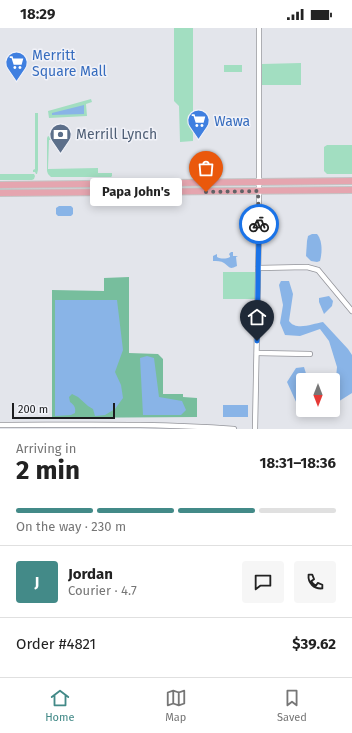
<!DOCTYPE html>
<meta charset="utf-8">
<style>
body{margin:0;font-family:"Fira Sans",sans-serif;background:#f6f6f6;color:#222;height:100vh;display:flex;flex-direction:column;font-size:15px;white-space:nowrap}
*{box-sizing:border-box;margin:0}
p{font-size:13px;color:#767676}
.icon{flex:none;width:22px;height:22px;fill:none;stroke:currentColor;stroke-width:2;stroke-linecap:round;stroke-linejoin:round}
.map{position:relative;height:401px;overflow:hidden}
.side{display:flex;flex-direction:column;background:#fff;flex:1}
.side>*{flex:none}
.needle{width:26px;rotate:180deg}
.buttons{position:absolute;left:296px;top:345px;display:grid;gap:8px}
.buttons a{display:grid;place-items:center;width:44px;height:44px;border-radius:4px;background:#fff;box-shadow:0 2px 10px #0003;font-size:20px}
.scale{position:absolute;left:12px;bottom:10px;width:103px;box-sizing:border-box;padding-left:4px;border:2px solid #1b1c1e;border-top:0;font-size:11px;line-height:14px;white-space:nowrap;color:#1b1c1e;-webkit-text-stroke:3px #f1f2f8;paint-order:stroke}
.pin{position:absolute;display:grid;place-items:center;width:34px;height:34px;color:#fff;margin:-41px -17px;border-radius:50% 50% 50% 0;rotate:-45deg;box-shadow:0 0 4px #0007}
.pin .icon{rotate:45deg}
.courier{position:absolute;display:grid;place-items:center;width:40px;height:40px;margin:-20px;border:3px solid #1a73e8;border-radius:50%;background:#fff;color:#222;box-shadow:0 1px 5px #0007}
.bubble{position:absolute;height:28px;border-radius:4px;background:#fff;box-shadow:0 2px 10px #0003;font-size:13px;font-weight:700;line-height:28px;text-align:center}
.head em{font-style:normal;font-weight:700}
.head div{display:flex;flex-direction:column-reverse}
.head{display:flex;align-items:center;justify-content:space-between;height:68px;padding:0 16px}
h1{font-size:26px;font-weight:700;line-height:30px}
.bar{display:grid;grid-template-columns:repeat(4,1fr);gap:6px 4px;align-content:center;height:48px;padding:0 16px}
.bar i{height:5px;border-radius:3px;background:#e0e0e0}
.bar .active{background:#438a88}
.bar p{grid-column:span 4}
.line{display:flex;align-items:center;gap:10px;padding:0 16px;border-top:1px solid #e0e0e0}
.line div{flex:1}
.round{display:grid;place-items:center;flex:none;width:42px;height:42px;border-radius:4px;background:#f6f6f6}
.status{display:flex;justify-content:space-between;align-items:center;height:28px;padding:0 20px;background:#fff;direction:ltr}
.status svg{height:11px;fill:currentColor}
.menu{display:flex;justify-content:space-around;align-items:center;height:56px;border-top:1px solid #e0e0e0;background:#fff;font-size:11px;color:#767676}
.menu a{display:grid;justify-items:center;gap:2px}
.menu .active{color:#438a88}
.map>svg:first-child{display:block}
.green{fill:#a2dec1}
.forest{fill:#77be9d}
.water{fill:#89b4e7}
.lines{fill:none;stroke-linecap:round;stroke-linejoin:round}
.minor-casing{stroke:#93949a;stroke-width:6}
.major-casing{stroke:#c4c4c4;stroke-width:8}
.minor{stroke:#fff;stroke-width:4.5}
.major{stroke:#e5a5af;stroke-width:6}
.done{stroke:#616266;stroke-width:4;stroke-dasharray:0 7.2}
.route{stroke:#1a73e8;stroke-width:5}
.labels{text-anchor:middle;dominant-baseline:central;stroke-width:3;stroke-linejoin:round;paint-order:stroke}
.shop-label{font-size:14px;fill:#366cbe;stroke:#f1f2f8;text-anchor:start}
.service-label{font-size:14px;fill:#4e5e75;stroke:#f1f2f8;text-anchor:start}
</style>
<div class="status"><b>18:29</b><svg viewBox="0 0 49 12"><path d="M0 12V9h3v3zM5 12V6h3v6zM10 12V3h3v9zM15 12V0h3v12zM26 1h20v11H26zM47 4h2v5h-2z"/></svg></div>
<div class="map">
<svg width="352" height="401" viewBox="0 0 352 401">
<rect width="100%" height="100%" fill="#e3e5eb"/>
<g class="green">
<polygon points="174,0 193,0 193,113 180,114 179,78 174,73"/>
<polygon points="301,35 301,57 262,57 262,36"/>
<rect x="224" y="37" width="18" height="7"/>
<polygon points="91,71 92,74 86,76 87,88 49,90 48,83"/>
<polygon points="35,85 38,85 38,142 37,146 36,146 35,144 33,144 33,142 35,141"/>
<polygon points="48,108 50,109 51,112 49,112 48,141 98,140 98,145 112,145 112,148 111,149 51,149 48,146 47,143 47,110"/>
<polygon points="327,117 352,117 352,146 327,146 324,143 324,119"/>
<polygon points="0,146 34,146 35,148 34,151 32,152 0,152"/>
<rect x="223" y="244" width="33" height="27"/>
</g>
<polygon class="forest" points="129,249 129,325 158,326 163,331 163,366 183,366 183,369 197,370 197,389 52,390 52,262 104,263 104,250"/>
<g class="water">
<polygon points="84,77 84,86 52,87 52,85"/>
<polygon points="59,178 71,178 73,180 73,186 71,188 58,188 56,186 56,180"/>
<path d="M312,206H317C323,213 322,226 320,233L317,234L311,233L306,228L307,213L308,208Z"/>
<path d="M231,224H233V228H238L236,229L237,238C229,242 230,239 224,235C221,233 217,233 213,233V228L217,226V229C221,231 226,231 230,229V228L229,226Z"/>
<path d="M281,253H289L293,266L289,293C296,303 312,296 323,294L348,321L352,327V365L333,377V362L335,361L337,339L329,313L320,301L300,308L285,307L280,295L283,277L279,257Z"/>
<polygon points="329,268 333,273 332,278 324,286 319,274 319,270"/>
<path d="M55,272H117L123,322L115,344L121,357L123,370L115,381L105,387L95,388L93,381L88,378L78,369L72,366L69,369L70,374C74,377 76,379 75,385L71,387L55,388Z"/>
<polygon points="147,328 154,330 159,369 182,373 186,382 181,387 143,387 140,330"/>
<polygon points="304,339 308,352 303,352 303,381 297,376 287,354 296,340"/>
<rect x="223" y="377" width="25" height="12"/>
<polygon points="304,382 326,382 321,385 310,388"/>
</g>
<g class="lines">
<defs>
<g id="minor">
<polyline points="258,240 307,239 318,242 352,283"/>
<polyline points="257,325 310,326"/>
<path d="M0,397C78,397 156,395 234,401"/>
<polyline points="255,401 259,196 259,0"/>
</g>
<g id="major">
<polyline points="0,157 352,153"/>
<polyline points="0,165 352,162"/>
</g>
</defs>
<use href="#minor" class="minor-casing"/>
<use href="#major" class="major-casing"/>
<use href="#minor" class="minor"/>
<use href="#major" class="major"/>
</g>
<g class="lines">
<polyline class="done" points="206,164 258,163 259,196"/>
<polyline class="route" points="257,313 259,196"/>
</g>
<defs>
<symbol id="supermarket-pin" viewBox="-11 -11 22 30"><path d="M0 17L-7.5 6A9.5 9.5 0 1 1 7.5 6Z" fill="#3f7fe0" stroke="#f1f2f8"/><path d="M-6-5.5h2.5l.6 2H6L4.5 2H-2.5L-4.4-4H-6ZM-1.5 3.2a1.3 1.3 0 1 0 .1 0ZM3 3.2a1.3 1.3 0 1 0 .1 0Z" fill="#fff"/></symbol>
<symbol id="bank-pin" viewBox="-11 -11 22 30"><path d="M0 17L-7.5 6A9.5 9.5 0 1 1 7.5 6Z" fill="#5c6f8a" stroke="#f1f2f8"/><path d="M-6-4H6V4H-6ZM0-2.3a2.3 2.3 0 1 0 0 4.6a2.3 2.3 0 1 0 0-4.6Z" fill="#fff"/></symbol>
</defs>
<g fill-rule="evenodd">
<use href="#supermarket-pin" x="4" y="22" width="25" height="34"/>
<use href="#supermarket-pin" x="186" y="80" width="25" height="34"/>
<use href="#bank-pin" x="48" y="94" width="25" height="34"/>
</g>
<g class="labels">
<g class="shop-label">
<text x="32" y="27">Merritt<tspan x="32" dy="16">Square Mall</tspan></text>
<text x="214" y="93">Wawa</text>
</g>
<g class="service-label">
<text x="76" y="106">Merrill Lynch</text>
</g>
</g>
</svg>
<div class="buttons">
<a><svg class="needle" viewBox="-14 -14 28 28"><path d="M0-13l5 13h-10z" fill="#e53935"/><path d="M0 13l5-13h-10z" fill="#767676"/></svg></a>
</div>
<div class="scale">200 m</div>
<div class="pin" style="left:206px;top:164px;background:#ea580c"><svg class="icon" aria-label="bag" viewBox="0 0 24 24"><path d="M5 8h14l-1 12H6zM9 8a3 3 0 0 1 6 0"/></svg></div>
<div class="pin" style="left:257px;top:313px;background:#1f2937"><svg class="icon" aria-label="home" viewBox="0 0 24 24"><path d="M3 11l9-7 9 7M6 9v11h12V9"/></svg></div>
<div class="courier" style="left:259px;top:196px"><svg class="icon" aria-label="bike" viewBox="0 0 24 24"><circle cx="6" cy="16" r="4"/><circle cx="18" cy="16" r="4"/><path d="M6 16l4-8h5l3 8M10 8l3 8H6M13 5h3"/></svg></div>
<div class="bubble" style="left:90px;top:150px;width:92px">Papa John's</div>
</div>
<section class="side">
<div class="head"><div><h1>2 min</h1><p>Arriving in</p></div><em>18:31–18:36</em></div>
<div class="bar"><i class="active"></i><i class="active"></i><i class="active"></i><i></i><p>On the way · 230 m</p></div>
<div class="line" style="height:72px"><b class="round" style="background:#438a88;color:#fff">J</b><div><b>Jordan</b><p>Courier · 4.7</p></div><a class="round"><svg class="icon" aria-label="chat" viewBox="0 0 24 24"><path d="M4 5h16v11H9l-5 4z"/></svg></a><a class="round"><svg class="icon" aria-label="phone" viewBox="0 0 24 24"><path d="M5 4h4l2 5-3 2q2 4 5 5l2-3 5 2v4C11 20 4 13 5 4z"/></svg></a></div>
<div class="line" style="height:52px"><div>Order #4821</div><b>$39.62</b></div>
</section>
<nav class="menu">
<a class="active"><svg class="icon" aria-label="home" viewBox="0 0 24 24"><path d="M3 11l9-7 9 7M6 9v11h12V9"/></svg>Home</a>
<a><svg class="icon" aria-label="map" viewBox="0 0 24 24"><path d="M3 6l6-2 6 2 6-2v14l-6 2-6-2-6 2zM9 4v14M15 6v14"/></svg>Map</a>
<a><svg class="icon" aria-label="saved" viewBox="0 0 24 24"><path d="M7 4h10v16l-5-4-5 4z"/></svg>Saved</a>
</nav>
